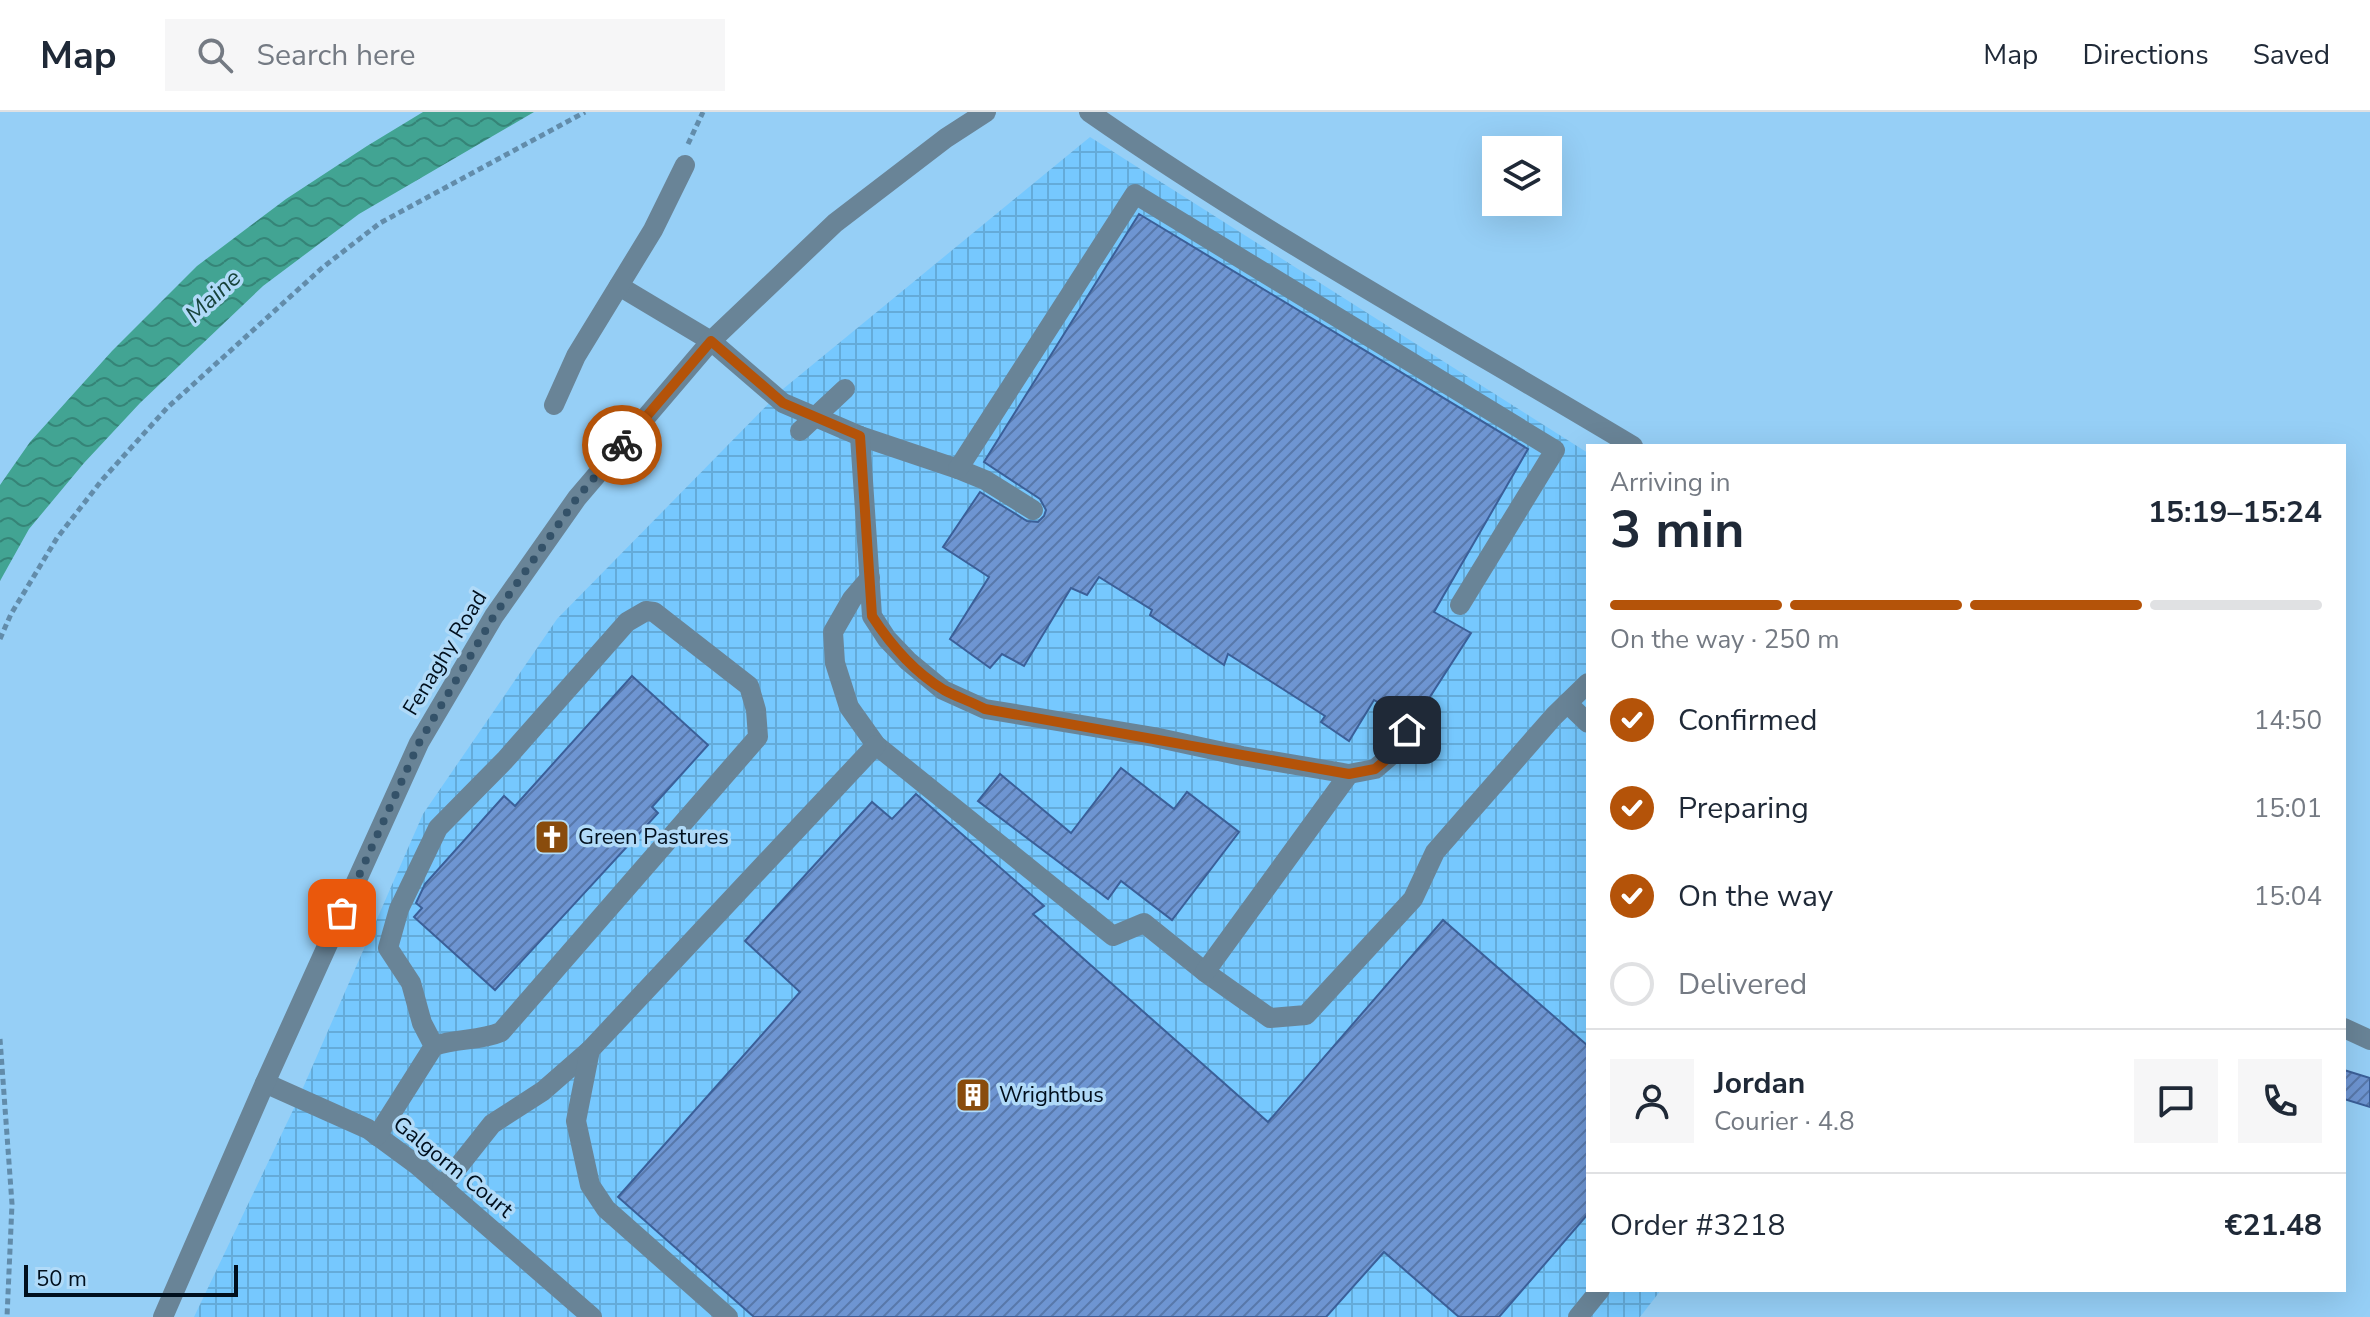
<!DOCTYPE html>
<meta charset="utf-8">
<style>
body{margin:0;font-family:"Nunito Sans",sans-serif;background:#f6f6f7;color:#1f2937;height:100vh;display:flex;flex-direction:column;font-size:30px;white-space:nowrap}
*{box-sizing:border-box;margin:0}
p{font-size:26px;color:#747a83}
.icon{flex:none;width:44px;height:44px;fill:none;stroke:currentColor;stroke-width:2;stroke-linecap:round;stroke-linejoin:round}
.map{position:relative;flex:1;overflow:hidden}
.panel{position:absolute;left:1586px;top:332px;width:760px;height:848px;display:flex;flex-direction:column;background:#fff;border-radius:0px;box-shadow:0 8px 32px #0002}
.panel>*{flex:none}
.tools{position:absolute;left:1482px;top:24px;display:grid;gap:16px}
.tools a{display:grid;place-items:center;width:80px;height:80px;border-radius:0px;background:#fff;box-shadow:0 8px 32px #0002;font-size:40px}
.scale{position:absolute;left:24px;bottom:20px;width:214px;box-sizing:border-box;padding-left:8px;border:4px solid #000f1d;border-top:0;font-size:22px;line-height:28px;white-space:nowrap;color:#000f1d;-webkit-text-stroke:6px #b0daf8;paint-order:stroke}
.pin{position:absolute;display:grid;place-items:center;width:68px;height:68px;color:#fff;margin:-34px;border-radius:16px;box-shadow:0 4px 12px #0006}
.courier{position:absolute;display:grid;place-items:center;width:80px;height:80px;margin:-40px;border:6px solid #b45309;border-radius:50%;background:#fff;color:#222;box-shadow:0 2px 10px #0007}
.summary em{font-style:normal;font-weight:700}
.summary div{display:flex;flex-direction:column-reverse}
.summary{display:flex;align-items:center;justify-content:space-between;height:136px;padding:0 24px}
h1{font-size:52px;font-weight:700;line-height:60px}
.bar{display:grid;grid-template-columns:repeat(4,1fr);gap:12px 8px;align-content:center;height:96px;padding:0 24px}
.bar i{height:10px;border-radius:6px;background:#e0e1e3}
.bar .on{background:#b45309}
.bar p{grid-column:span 4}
.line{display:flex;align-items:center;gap:20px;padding:0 24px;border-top:2px solid #e0e1e3}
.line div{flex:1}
.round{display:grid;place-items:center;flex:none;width:84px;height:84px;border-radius:0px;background:#f6f6f7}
ol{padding:0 24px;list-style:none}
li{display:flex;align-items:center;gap:24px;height:88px}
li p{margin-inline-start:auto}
li .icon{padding:8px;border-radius:50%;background:#b45309;color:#fff;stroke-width:4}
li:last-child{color:#747a83}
li i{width:44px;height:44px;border:4px solid #e0e1e3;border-radius:50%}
header{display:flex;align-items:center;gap:48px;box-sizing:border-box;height:112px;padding:0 40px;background:#fff;border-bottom:2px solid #e0e1e3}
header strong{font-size:38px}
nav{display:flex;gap:44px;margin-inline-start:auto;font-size:28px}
.search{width:560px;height:72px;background:#f6f6f7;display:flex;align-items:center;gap:20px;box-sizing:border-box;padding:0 28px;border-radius:0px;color:#747a83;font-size:30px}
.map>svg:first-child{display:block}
.industrial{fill:url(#industrial-grid)}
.water{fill:url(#water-waves)}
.building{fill:url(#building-hatch);stroke:#3b5f98;stroke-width:2}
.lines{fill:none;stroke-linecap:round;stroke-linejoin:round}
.path{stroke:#628caa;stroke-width:5;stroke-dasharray:6 4;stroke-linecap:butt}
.minor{stroke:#698497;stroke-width:20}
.done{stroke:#345269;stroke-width:8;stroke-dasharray:0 14.4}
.route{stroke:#b45309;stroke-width:10}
.labels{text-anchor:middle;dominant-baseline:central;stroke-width:7;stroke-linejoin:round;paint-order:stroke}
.street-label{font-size:22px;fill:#000f1d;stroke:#b0daf8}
.poi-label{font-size:22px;fill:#000f1d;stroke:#b0daf8;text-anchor:start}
.water-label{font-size:24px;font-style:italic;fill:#17433b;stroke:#b0daf8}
</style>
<header>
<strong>Map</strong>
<div class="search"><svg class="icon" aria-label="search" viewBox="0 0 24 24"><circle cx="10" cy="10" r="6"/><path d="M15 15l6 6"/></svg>Search here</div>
<nav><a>Map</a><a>Directions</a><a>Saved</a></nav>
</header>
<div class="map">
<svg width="2370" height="1205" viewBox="0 0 2370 1205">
<defs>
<pattern id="industrial-grid" width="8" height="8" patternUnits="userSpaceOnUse" patternTransform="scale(2)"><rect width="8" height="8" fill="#76c8fe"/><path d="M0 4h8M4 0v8" fill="none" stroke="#64abd9"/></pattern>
<pattern id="water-waves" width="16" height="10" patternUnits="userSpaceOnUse" patternTransform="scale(2)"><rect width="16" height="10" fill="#42a493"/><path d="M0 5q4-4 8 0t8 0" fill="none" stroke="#358477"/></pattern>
<pattern id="building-hatch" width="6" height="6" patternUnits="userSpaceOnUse" patternTransform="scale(2)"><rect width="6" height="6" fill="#6e95d2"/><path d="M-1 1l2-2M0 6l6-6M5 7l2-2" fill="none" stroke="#5878aa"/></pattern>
</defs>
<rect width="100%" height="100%" fill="#96cff6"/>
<polygon class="industrial" points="1090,25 1588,341 1588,1178 1661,1178 1640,1205 194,1205 295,994 423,702 557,507 783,277"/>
<polygon class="water" points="423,0 534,0 359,102 263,174 140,291 84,351 29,417 0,469 0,373 30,330 112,239 197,154 286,87 367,34"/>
<g class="building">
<polygon points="1139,102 1528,337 1434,500 1471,521 1415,608 1404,605 1374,588 1349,629 1321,610 1325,604 1228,542 1224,553 1150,503 1152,498 1099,465 1087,483 1071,476 1024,554 1002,542 990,556 950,527 989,465 943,435 980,380 1027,409 1038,410 1044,404 1046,398 1040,387 984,350"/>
<polygon points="632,564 708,633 652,695 658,701 495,878 414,805 422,796 416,791 425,772 504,684 515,694"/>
<polygon points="1121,656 1174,697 1187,680 1239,720 1172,808 1121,769 1108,787 978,689 1000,662 1071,721"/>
<polygon points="916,682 1044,794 1033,802 1268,1010 1443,808 1588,934 1588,1102 1499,1205 1459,1205 1384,1140 1326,1205 754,1205 618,1085 800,880 745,829 872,690 892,707"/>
<polygon points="2344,958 2370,966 2370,995 2344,987"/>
</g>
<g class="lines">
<g class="path">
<polyline points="688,32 703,0"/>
<polyline points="0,527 11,502 57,426 102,368 167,296 322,156 380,111 585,0"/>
<polyline points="0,927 12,1092 7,1205"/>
</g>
<g class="minor">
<path d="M1089,0C1264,122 1451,225 1633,334"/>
<polyline points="619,174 711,229 783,291 860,324 958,357 985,368 1033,398"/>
<polyline points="554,293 576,244 653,118 685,53"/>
<polyline points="800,319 845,277"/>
<polyline points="860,324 872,504 887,527 908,549 943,578 985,597 1154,625 1242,644 1349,662 1375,657 1401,635 1407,618"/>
<polyline points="958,357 1135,82 1555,338 1460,493"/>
<polyline points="870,466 852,487 833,520 835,551 849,595 876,633 1113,824 1144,811 1205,860 1270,906 1306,903 1413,787 1435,740 1554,604 1588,571"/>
<polyline points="1567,591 1588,611"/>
<polyline points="1205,860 1349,662"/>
<polyline points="2344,916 2370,928"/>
<polyline points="265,971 368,1017 417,1053 592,1205"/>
<path d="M377,1024L434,934C456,926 480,929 501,920L758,625L756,598L749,574L654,500L646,499L627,510L505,648L438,716L399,797L388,836L411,871L422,911L434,934"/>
<polyline points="442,1075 492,1012 543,979 590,938"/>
<polyline points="163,1205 265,971 419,631 494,504 577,386 711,229 835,111 946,26 986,0"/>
<polyline points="728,1205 606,1097 590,1073 576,1009 590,938 876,633"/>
<polyline points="1578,1205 1600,1178"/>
</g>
</g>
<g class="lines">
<polyline class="done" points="342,801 419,631 494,504 577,386 622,333"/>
<path class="route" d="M622,333L711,229L783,291L860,324L872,504C890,532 914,560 944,578C957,585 972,590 985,597L1349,662L1375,657L1401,635L1407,618"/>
</g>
<defs>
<symbol id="church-square" viewBox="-11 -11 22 22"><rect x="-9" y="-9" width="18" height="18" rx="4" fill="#894c0d" stroke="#b0daf8"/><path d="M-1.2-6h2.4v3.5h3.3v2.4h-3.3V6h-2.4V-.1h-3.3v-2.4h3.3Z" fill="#fff"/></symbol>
<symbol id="building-square" viewBox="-11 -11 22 22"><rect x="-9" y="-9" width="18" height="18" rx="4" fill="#894c0d" stroke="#b0daf8"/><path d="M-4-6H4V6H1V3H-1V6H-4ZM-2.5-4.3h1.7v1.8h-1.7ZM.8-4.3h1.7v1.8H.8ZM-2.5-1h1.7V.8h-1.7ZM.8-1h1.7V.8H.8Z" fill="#fff"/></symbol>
</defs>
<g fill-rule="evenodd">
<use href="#church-square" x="532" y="705" width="40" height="40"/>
<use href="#building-square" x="953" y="963" width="40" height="40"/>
</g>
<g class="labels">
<g class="street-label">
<text transform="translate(445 541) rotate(-59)">Fenaghy Road</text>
<text transform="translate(453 1055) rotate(39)">Galgorm Court</text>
</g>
<g class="poi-label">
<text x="578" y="725">Green Pastures</text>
<text x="999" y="983">Wrightbus</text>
</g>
<g class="water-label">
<text transform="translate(213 184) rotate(-43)">Maine</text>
</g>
</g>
</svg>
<div class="tools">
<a><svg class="icon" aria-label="layers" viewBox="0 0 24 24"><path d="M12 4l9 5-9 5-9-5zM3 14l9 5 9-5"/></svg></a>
</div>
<div class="scale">50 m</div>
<div class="pin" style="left:342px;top:801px;background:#ea580c"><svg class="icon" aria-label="bag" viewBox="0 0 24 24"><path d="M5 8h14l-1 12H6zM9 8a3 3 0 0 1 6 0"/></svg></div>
<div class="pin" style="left:1407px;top:618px;background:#1f2937"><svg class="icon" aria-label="home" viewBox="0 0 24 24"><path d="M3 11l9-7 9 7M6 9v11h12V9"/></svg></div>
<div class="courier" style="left:622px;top:333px"><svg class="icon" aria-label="bike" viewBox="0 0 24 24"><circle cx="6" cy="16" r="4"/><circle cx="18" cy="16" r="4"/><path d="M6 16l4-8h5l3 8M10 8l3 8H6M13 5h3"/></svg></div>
<section class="panel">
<div class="summary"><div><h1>3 min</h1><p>Arriving in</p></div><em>15:19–15:24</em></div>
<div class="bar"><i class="on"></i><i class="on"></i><i class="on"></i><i></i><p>On the way · 250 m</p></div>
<ol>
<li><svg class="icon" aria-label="check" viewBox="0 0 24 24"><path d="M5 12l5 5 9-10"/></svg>Confirmed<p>14:50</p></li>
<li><svg class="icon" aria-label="check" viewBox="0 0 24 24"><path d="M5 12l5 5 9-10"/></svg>Preparing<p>15:01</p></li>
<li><svg class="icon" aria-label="check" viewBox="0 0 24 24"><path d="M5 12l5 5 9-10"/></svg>On the way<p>15:04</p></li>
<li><i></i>Delivered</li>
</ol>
<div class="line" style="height:144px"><a class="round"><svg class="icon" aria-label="person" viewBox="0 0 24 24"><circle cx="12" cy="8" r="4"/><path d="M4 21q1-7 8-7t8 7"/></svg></a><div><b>Jordan</b><p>Courier · 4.8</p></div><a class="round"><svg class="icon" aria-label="chat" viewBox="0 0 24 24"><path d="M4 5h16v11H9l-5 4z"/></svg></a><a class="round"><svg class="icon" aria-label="phone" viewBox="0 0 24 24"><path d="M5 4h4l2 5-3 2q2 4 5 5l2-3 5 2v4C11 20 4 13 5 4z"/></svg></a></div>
<div class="line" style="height:104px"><div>Order #3218</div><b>€21.48</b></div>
</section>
</div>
